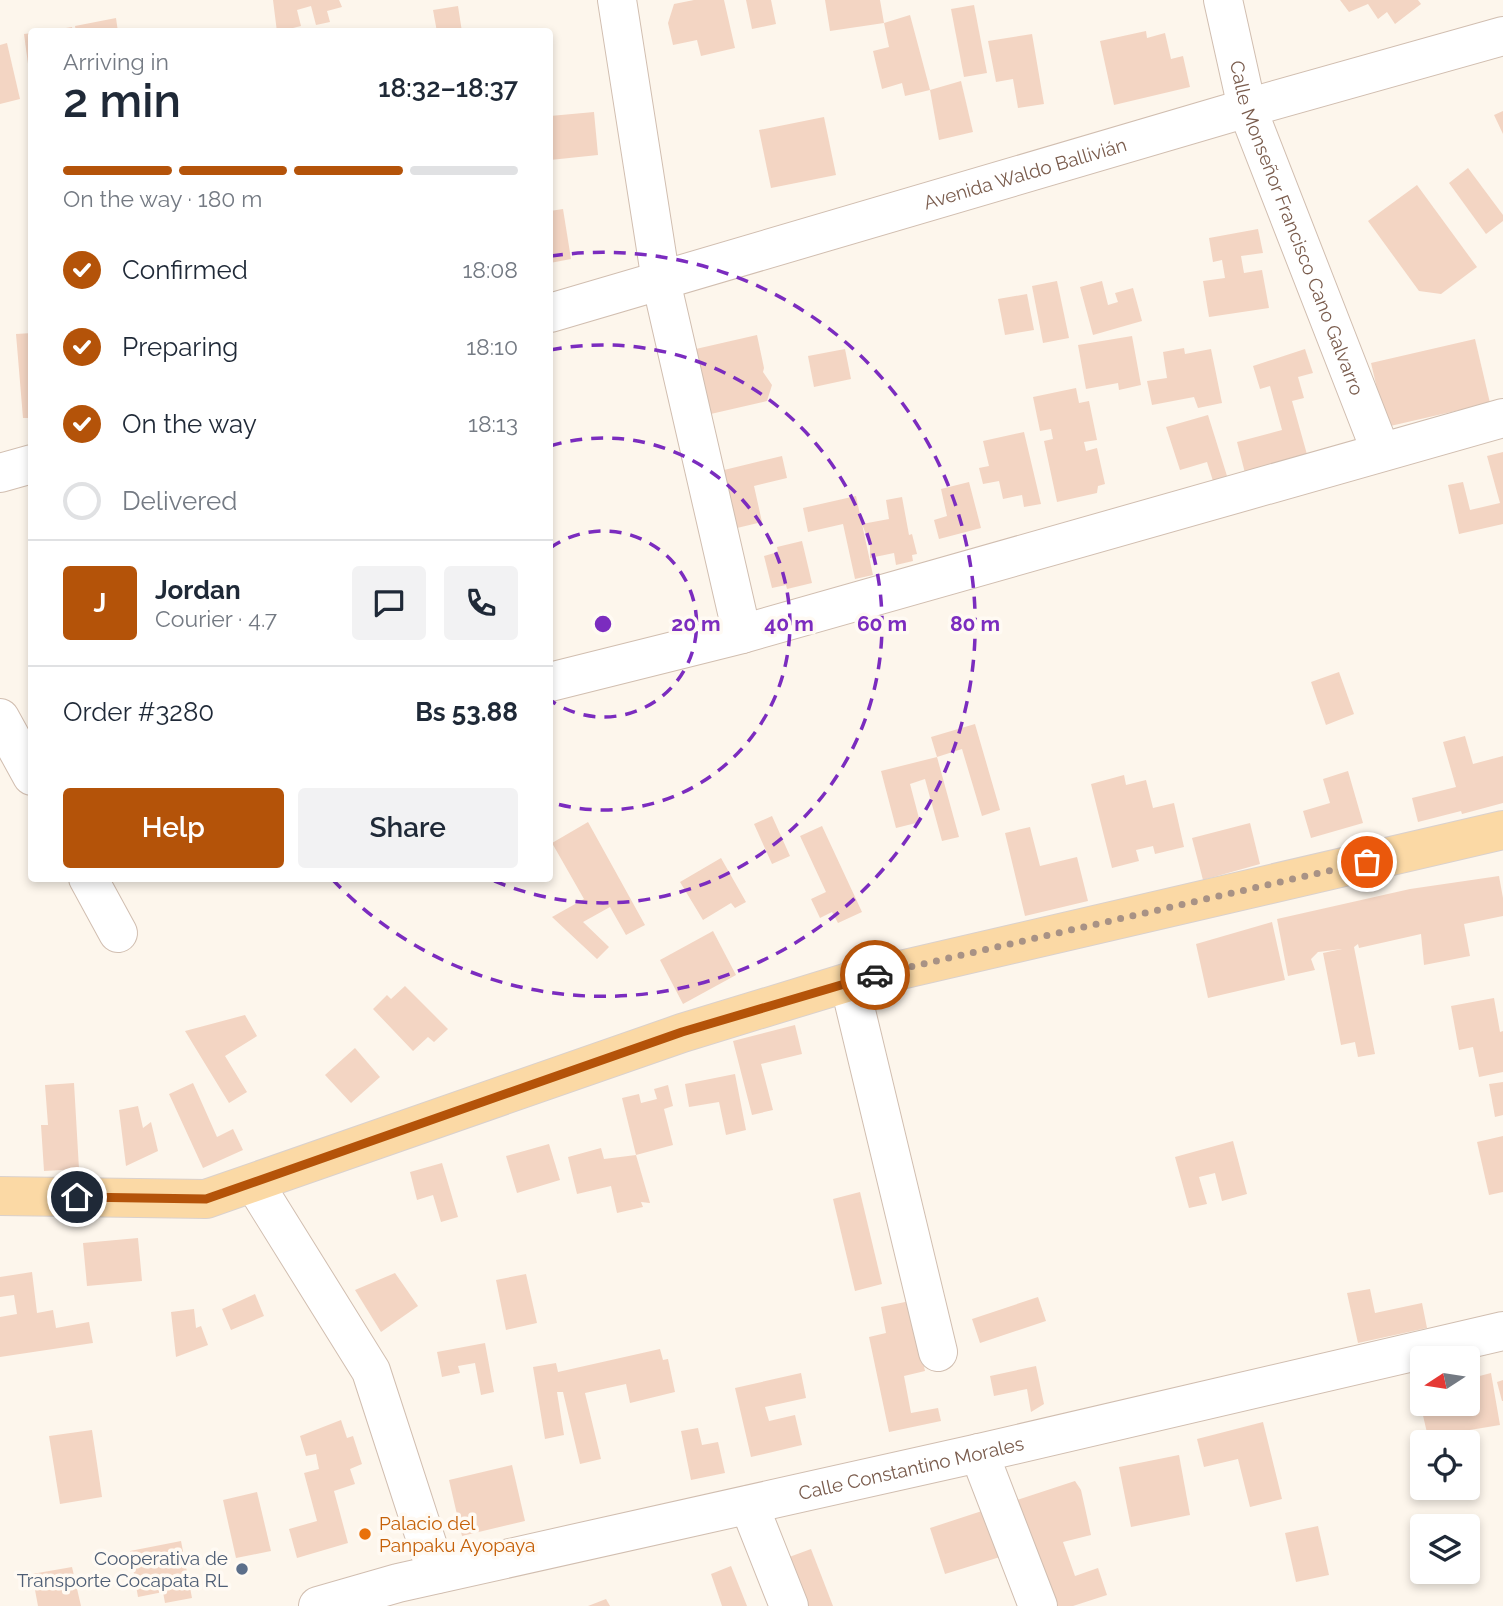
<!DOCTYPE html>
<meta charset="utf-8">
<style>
body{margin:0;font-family:Raleway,sans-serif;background:#f2f2f3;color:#1f2937;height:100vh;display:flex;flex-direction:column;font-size:26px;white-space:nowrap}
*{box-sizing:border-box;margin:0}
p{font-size:23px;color:#747a83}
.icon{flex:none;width:38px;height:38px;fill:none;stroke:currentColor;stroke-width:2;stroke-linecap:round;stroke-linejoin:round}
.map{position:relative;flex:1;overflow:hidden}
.side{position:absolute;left:28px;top:28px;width:525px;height:854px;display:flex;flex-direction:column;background:#fff;border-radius:7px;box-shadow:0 4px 10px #0003}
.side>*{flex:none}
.needle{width:46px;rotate:258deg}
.tools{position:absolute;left:1410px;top:1346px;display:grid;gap:14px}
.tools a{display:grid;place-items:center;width:70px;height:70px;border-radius:7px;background:#fff;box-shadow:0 4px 10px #0003;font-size:35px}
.pin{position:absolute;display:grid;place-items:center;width:60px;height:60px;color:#fff;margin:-30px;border:4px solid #fff;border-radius:50%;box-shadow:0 2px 7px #0007}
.courier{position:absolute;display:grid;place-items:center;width:70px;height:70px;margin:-35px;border:5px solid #b45309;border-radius:50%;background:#fff;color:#222;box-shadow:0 2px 9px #0007}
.head em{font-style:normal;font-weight:600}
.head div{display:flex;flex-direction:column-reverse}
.head{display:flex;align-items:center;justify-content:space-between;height:119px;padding:0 35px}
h1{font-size:46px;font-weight:600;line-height:52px}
.bar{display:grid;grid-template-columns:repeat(4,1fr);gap:10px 7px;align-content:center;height:84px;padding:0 35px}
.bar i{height:9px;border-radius:5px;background:#e0e1e3}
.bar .active{background:#b45309}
.bar p{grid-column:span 4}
.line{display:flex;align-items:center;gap:18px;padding:0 35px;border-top:2px solid #e0e1e3}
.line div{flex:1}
.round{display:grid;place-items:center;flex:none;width:74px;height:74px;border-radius:7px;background:#f2f2f3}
ol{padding:0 35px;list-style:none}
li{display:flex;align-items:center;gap:21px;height:77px}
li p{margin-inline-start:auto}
li .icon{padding:7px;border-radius:50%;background:#b45309;color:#fff;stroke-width:4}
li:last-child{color:#747a83}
li i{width:38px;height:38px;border:4px solid #e0e1e3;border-radius:50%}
.primary-button{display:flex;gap:14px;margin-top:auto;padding:14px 35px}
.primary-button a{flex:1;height:80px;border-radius:7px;background:#b45309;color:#fff;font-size:28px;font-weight:600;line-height:80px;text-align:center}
.primary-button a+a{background:#f2f2f3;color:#1f2937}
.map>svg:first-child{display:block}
.building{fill:#f3d5c3}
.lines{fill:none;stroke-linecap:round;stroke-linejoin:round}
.minor-casing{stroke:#d1beb0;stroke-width:40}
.major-casing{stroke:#dad1cd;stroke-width:40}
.minor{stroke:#fff;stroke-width:38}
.major{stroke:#fbd9a5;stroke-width:38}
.done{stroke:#a89285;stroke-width:7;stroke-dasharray:0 12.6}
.route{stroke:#b45309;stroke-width:9}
.ring{fill:none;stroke:#7b2cbf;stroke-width:3.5;stroke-dasharray:12 9}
.food-dot{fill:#e8710a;stroke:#fffaf3;stroke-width:2.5}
.service-dot{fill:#5c6f8a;stroke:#fffaf3;stroke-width:2.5}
.labels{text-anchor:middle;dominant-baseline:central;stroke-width:7;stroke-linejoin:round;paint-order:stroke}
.street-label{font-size:19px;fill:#7a5c4d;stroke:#fffaf3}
.food-label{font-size:19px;fill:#c56008;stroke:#fffaf3;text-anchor:start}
.service-label{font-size:19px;fill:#4e5e75;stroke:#fffaf3;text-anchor:end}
.centre{fill:#7b2cbf;stroke:#fffaf3;stroke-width:3.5}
.ring-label{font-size:21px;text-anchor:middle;font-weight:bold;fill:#7b2cbf;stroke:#fffaf3;stroke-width:7;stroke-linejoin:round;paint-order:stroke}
</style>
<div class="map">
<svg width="1503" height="1606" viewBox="0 0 1503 1606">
<rect width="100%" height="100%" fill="#fdf6ec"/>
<g class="building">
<polygon points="273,0 339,0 342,7 327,11 330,22 316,25 311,6 297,10 301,26 277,32"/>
<polygon points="694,0 724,0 735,48 701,56 697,40 673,45 668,23 674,4"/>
<polygon points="746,0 771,0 776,24 752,29"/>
<polygon points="825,0 880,0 884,23 910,15 930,90 905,96 902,83 882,89 873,51 889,47 884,23 830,31"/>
<polygon points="1340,0 1418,0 1421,4 1395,24 1387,12 1378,19 1368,4 1349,12"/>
<polygon points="974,5 987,73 964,77 951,9"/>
<polygon points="458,6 462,32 437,32 433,10"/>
<polygon points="116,18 118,32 76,32 75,26"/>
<polygon points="72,27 73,32 54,32 54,30"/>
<polygon points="1146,31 1147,38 1165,33 1171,59 1183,56 1190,87 1114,105 1100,41"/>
<polygon points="32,33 32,79 30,79 24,34"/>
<polygon points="1032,34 1044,104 1018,108 1013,79 996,82 988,41"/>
<polygon points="7,43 20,99 0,104 0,45"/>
<polygon points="961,81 973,132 939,140 930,90"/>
<polygon points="1503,111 1503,134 1494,115"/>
<polygon points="594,112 598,155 550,160 550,116"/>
<polygon points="824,117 836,175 771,188 759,130"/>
<polygon points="1468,168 1503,215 1503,221 1486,234 1449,183"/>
<polygon points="1417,185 1477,267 1441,294 1419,291 1368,221"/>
<polygon points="563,209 571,259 550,263 550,211"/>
<polygon points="1258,229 1263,253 1241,256 1244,273 1262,270 1269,308 1209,317 1203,281 1225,278 1222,260 1213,262 1209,238"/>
<polygon points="1057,281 1069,338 1043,343 1032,286"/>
<polygon points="1102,281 1108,305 1118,302 1115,293 1133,288 1142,321 1093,335 1080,287"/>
<polygon points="1027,294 1034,330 1005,335 998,299"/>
<polygon points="32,333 32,418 23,418 16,334"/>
<polygon points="757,335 764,368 763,372 772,385 767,401 702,416 687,351"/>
<polygon points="1132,336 1141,385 1119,390 1118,383 1086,389 1078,345"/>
<polygon points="1475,339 1490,403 1386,427 1371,363"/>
<polygon points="1184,348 1185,354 1211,349 1222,403 1198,408 1194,397 1152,405 1147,381 1167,378 1163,352"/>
<polygon points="845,349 851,379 814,387 808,356"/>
<polygon points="1305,349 1313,373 1298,377 1304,398 1292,401 1308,458 1245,473 1237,442 1282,430 1270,386 1260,389 1253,366"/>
<polygon points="1076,388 1079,403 1089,401 1097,440 1084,442 1086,451 1097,448 1105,484 1098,486 1097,493 1057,502 1044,441 1053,439 1051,429 1040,431 1033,397"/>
<polygon points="1208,415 1227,476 1213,481 1207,462 1180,470 1166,427"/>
<polygon points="1024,432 1041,504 1024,507 1022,495 1003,499 999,481 983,484 979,468 989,466 983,441"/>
<polygon points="1503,452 1503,524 1459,534 1448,485 1463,482 1470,510 1500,503 1487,456"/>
<polygon points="782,456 787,478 754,486 762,522 737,528 724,470"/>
<polygon points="969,482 981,528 939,539 934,520 947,516 941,489"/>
<polygon points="856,496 873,575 855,579 843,524 808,532 803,508"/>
<polygon points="902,497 909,535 912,534 917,554 912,555 913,561 896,565 894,553 870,558 870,545 862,524 889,519 886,500"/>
<polygon points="802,541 812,583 787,589 786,585 772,588 764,556 778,552 777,547"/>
<polygon points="1339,672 1354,714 1326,725 1311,682"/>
<polygon points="975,724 1000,810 982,816 962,749 937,757 959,837 942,841 925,779 910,784 920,822 896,828 881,771 937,757 931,737"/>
<polygon points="1465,736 1473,764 1503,756 1503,803 1462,814 1461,811 1418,822 1412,798 1456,787 1443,742"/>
<polygon points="1348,771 1363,823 1311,838 1303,811 1330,803 1323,779"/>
<polygon points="1124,775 1126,785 1146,780 1153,808 1174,803 1184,847 1155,854 1153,846 1136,850 1139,861 1112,868 1091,784"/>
<polygon points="772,816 790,856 772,864 754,824"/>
<polygon points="588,822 645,925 626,935 610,907 583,922 609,947 597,959 552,917 584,899 552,843"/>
<polygon points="1250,823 1260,864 1203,880 1192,838"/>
<polygon points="822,826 862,912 838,923 832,912 820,918 811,899 826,892 800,836"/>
<polygon points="1030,827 1040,866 1077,857 1088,901 1025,916 1005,833"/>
<polygon points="721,858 746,902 735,908 731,903 703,920 680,882"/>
<polygon points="1499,876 1503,898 1503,916 1464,924 1470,956 1424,965 1421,934 1359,948 1358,944 1354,947 1375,1054 1358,1057 1355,1042 1341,1045 1323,953 1342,949 1318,952 1311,959 1315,970 1288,976 1277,919 1410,889"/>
<polygon points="1272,922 1285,980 1208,998 1196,944"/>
<polygon points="713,931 736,975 683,1004 660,960"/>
<polygon points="405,986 448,1029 434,1042 428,1037 413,1051 373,1009 387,995 391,999"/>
<polygon points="1494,998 1500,1032 1503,1031 1503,1072 1479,1077 1473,1047 1459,1050 1451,1006"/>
<polygon points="245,1015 257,1036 225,1056 247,1092 229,1103 185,1031"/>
<polygon points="795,1025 802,1054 761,1064 773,1110 752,1115 733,1041"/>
<polygon points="355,1048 380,1077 351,1103 325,1075"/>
<polygon points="735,1074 746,1130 726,1135 719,1102 689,1107 685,1084"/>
<polygon points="1503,1082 1503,1115 1495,1117 1489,1084"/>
<polygon points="74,1083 79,1169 44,1171 41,1125 48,1125 45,1085"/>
<polygon points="193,1083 217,1137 233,1129 243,1150 203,1168 169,1094"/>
<polygon points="668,1085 673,1106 664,1109 673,1145 636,1155 622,1098 639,1094 641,1103 657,1099 654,1089"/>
<polygon points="138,1106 143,1128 151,1122 158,1151 126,1166 119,1110"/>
<polygon points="1503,1136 1503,1192 1489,1195 1477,1142"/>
<polygon points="1233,1141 1247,1194 1222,1201 1215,1173 1199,1177 1207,1204 1189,1208 1175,1157"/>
<polygon points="549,1144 560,1180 517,1193 506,1156"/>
<polygon points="601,1148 604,1159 636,1155 650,1203 641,1202 643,1207 617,1213 611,1186 577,1194 568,1157"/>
<polygon points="442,1163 458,1217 441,1222 433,1195 417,1200 410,1172"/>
<polygon points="860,1192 882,1284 855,1291 833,1199"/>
<polygon points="138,1238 142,1281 87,1286 83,1243"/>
<polygon points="32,1272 37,1313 53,1310 56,1328 89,1322 93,1343 0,1357 0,1317 17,1314 14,1295 0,1297 0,1277"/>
<polygon points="395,1273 418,1306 381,1332 355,1290"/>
<polygon points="526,1274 537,1323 506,1330 496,1280"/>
<polygon points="1370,1289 1375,1313 1422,1303 1427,1328 1358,1343 1347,1293"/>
<polygon points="255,1294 264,1316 231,1330 222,1309"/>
<polygon points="1038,1297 1046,1321 980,1343 972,1319"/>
<polygon points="910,1301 925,1371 904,1376 911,1413 938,1408 941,1421 889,1432 869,1337 886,1333 881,1307"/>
<polygon points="194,1309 196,1328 201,1326 208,1345 176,1357 171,1312"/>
<polygon points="485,1343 494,1392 481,1395 475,1363 458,1366 460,1373 442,1377 437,1352"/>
<polygon points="660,1349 663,1360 668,1359 675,1392 630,1403 626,1384 585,1393 601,1459 580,1464 563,1392 557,1392 564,1435 545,1439 533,1367 556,1363 558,1372"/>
<polygon points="1036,1366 1044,1404 1031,1412 1027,1389 994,1396 990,1376"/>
<polygon points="801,1373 806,1398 765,1407 769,1421 795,1415 802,1445 751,1457 735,1388"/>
<polygon points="1491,1373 1500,1425 1428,1437 1418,1394 1423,1392 1423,1404 1468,1404 1468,1379"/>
<polygon points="1503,1380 1503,1401 1502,1401 1497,1382"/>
<polygon points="341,1420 347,1438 353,1436 362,1464 350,1469 355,1484 334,1491 348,1543 297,1558 289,1529 317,1521 304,1473 319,1469 316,1454 306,1456 300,1436"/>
<polygon points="1263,1422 1282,1499 1250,1507 1238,1459 1204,1467 1197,1439"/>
<polygon points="698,1428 702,1445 718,1442 725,1473 691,1480 681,1431"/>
<polygon points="92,1430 102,1497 60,1504 49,1436"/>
<polygon points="1179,1455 1190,1515 1131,1527 1119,1467"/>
<polygon points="512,1465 525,1521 462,1536 449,1480"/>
<polygon points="1075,1481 1081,1490 1091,1535 1063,1542 1075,1576 1098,1568 1107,1595 1073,1606 1051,1606 1017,1500"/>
<polygon points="257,1492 271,1551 236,1558 223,1500"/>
<polygon points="985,1510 1000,1557 945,1574 930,1528"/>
<polygon points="1318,1526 1329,1575 1296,1582 1285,1533"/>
<polygon points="181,1541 192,1598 165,1603 163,1592 138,1597 130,1551"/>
<polygon points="811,1549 833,1606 777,1606 762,1567"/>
<polygon points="731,1566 747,1606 722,1606 711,1574"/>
<polygon points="72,1567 81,1606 38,1606 32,1574"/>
<polygon points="606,1599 610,1606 588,1606"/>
</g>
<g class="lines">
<defs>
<g id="minor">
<polyline points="617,0 661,281 742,634"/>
<path id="s1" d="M1223,0L1247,108L1381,452"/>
<path id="s2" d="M550,313L1247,108L1503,36"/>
<polyline points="0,473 32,464"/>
<polyline points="550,682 742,634 1503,418"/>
<polyline points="0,718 32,776"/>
<polyline points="88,878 118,933"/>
<polyline points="849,982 938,1352"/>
<polyline points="254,1183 371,1371 437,1574"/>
<polyline points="979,1453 1038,1606"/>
<polyline points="749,1505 789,1606"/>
<path id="s3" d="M318,1606L398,1583L979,1453L1503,1331"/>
</g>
<polyline id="major" points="0,1196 206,1199 682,1033 849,982 1503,830"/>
</defs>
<use href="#minor" class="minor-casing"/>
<use href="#major" class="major-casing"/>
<use href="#minor" class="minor"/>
<use href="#major" class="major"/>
</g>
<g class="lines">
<polyline class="done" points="875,975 1367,862"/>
<polyline class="route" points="77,1197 206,1199 682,1032 875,975"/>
</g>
<g class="ring">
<path d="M550 548A93 93 0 1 1 550 700"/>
<path d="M550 446A186 186 0 1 1 550 802"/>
<path d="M550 350A279 279 0 1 1 490 879"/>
<path d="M551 256A372 372 0 1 1 333 880"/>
</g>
<circle class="food-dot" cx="365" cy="1534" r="7"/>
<circle class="service-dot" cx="242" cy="1569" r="7"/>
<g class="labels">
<g class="street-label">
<text stroke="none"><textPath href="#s2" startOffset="495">Avenida Waldo Ballivián</textPath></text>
<text stroke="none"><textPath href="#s1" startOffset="240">Calle Monseñor Francisco Cano Galvarro</textPath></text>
<text stroke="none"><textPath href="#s3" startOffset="609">Calle Constantino Morales</textPath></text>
</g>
<g class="food-label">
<text x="379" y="1523">Palacio del<tspan x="379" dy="22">Panpaku Ayopaya</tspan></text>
</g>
<g class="service-label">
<text x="228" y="1558">Cooperativa de<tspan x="228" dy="22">Transporte Cocapata RL</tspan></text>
</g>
</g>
<circle cx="603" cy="624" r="10" class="centre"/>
<g class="ring-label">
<text x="696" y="631">20 m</text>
<text x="789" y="631">40 m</text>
<text x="882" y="631">60 m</text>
<text x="975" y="631">80 m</text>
</g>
</svg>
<div class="tools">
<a><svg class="needle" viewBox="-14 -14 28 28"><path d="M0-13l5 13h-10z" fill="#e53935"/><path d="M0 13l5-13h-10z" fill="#747a83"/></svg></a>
<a><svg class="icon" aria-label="locate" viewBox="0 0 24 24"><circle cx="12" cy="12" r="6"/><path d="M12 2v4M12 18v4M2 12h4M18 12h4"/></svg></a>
<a><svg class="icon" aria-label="layers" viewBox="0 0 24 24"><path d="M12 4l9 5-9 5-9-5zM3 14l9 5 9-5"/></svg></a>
</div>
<div class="pin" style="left:1367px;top:862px;background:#ea580c"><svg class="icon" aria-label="bag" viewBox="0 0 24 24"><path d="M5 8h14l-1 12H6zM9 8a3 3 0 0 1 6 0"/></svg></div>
<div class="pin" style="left:77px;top:1197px;background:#1f2937"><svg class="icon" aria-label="home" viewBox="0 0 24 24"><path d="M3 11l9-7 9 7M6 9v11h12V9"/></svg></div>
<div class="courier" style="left:875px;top:975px"><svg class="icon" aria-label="car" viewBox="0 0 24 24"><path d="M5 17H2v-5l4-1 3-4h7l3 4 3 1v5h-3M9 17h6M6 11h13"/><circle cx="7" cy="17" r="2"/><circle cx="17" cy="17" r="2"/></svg></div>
<section class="side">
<div class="head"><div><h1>2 min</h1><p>Arriving in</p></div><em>18:32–18:37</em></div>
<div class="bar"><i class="active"></i><i class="active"></i><i class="active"></i><i></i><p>On the way · 180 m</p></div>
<ol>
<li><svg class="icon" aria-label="check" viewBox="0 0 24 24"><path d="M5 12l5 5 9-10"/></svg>Confirmed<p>18:08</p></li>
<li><svg class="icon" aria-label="check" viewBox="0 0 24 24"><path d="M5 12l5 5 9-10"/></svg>Preparing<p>18:10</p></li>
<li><svg class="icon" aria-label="check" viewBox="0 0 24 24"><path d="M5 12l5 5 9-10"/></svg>On the way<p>18:13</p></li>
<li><i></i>Delivered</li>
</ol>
<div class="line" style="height:126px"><b class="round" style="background:#b45309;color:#fff">J</b><div><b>Jordan</b><p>Courier · 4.7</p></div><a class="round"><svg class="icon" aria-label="chat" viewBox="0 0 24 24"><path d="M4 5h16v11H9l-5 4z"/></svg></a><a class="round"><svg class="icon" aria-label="phone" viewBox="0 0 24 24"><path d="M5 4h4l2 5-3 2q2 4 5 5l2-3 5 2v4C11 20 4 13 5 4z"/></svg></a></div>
<div class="line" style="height:91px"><div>Order #3280</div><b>Bs 53.88</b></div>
<div class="primary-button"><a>Help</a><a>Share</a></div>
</section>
</div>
